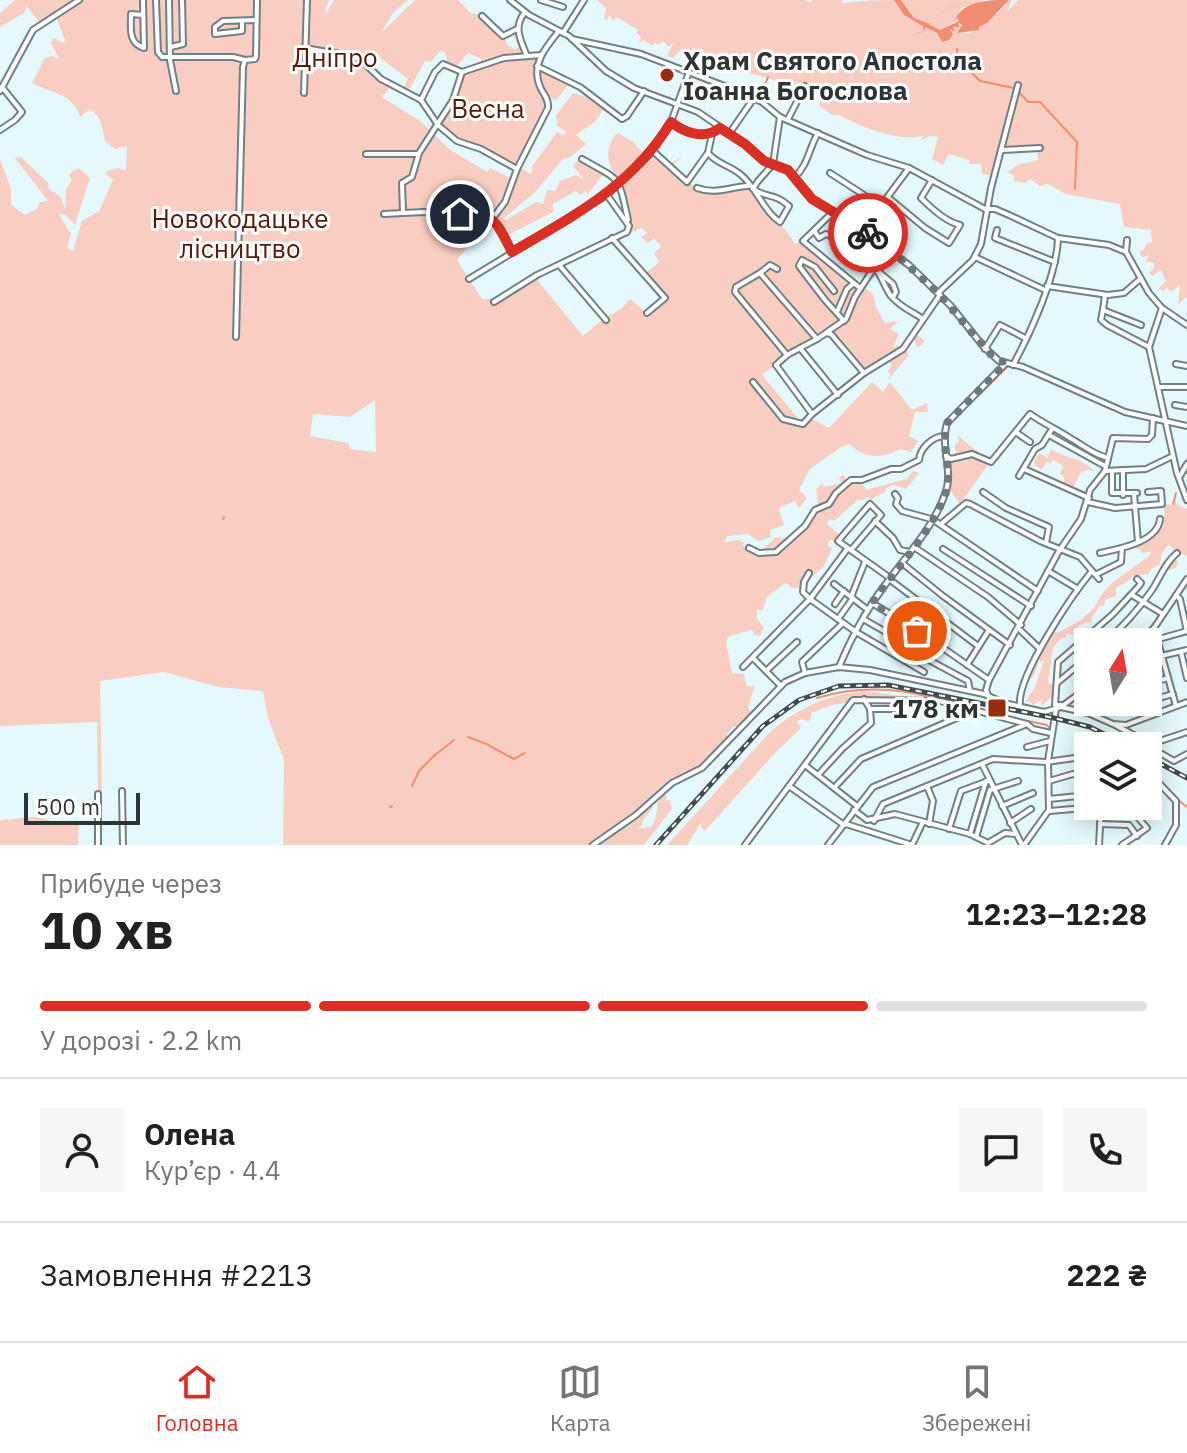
<!DOCTYPE html>
<html lang="uk">
<meta charset="utf-8">
<style>
body{margin:0;font-family:"IBM Plex Sans",sans-serif;background:#f6f6f6;color:#202124;height:100vh;display:flex;flex-direction:column;font-size:30px;white-space:nowrap}
*{box-sizing:border-box;margin:0}
p{font-size:26px;color:#757577}
.icon{flex:none;width:44px;height:44px;fill:none;stroke:currentColor;stroke-width:2;stroke-linecap:round;stroke-linejoin:round}
.map{position:relative;height:845px;overflow:hidden}
.sheet{display:flex;flex-direction:column;background:#fff;flex:1}
.sheet>*{flex:none}
.needle{width:52px;rotate:11deg}
.tools{position:absolute;left:1074px;top:628px;display:grid;gap:16px}
.tools a{display:grid;place-items:center;width:88px;height:88px;border-radius:0px;background:#fff;box-shadow:0 4px 20px #0003;font-size:40px}
.scale{position:absolute;left:24px;bottom:20px;width:116px;box-sizing:border-box;padding-left:8px;border:4px solid #2d3436;border-top:0;font-size:22px;line-height:28px;white-space:nowrap;color:#2d3436;-webkit-text-stroke:6px #fff;paint-order:stroke}
.pin{position:absolute;display:grid;place-items:center;width:68px;height:68px;color:#fff;margin:-34px;border:4px solid #fff;border-radius:50%;box-shadow:0 2px 8px #0007}
.courier{position:absolute;display:grid;place-items:center;width:80px;height:80px;margin:-40px;border:6px solid #d93025;border-radius:50%;background:#fff;color:#222;box-shadow:0 2px 10px #0007}
.headline em{font-style:normal;font-weight:700}
.headline div{display:flex;flex-direction:column-reverse}
.headline{display:flex;align-items:center;justify-content:space-between;height:136px;padding:0 40px}
h1{font-size:52px;font-weight:700;line-height:60px}
.bar{display:grid;grid-template-columns:repeat(4,1fr);gap:12px 8px;align-content:center;height:96px;padding:0 40px}
.bar i{height:10px;border-radius:6px;background:#e0e0e0}
.bar .selected{background:#d93025}
.bar p{grid-column:span 4}
.line{display:flex;align-items:center;gap:20px;padding:0 40px;border-top:2px solid #e0e0e0}
.line div{flex:1}
.round{display:grid;place-items:center;flex:none;width:84px;height:84px;border-radius:0px;background:#f6f6f6}
.dock{display:flex;justify-content:space-around;align-items:center;height:112px;border-top:2px solid #e0e0e0;background:#fff;font-size:22px;color:#757577}
.dock a{display:grid;justify-items:center;gap:4px}
.dock .selected{color:#d93025}
.map>svg:first-child{display:block}
.green{fill:#f9cec2;fill-rule:evenodd}
.water{fill:#f18d71}
.lines{fill:none;stroke-linecap:round;stroke-linejoin:round}
.stream{stroke:#f18d71;stroke-width:2}
.minor-casing{stroke:#708185;stroke-width:8}
.minor{stroke:#fff;stroke-width:4}
.rail-casing{stroke:#434b4d;stroke-width:5}
.rail{stroke:#fff;stroke-width:2;stroke-dasharray:6;stroke-linecap:butt}
.done{stroke:#6d797c;stroke-width:8;stroke-dasharray:0 14.4}
.route{stroke:#d93025;stroke-width:10}
.poi-dot{fill:#952e0c;stroke:#fff;stroke-width:3}
.labels{text-anchor:middle;dominant-baseline:central;stroke-width:6;stroke-linejoin:round;paint-order:stroke}
.park-label{font-size:26px;fill:#581a08;stroke:#fff}
.poi-label{font-size:26px;font-weight:bold;fill:#2d3436;stroke:#fff;text-anchor:start}
</style>
<div class="map">
<svg width="1187" height="845" viewBox="0 0 1187 845">
<rect width="100%" height="100%" fill="#e5f9fd"/>
<g class="green">
<polygon points="15,0 71,0 40,24 27,6 24,13 0,27 0,13"/>
<path d="M84,0H329L324,16L334,0H408L393,13L381,33L415,0H458L472,14C487,13 504,33 507,44L515,50L518,47L529,55L540,57L536,67L570,83L556,100L550,98L539,80L548,103L517,168L456,139L439,125L460,89L466,68L477,65L482,59L468,53L457,66L447,61L445,53L441,50L431,62L425,61L408,92L403,89L408,79L371,51L364,65L391,86L382,97L420,121L431,131L417,153H368L419,155L433,133L449,149L487,172L490,168L513,179L503,203L457,260L482,299H496L538,276V281L583,336L604,318L621,309L630,299L646,312L663,298L646,278L647,272L659,262L654,253L661,246L654,239L648,243L641,237L647,233L642,228L629,233L621,186V182L627,179L654,152L670,164L682,156L672,166C700,197 715,197 754,183L752,190C762,210 784,223 795,244L802,241L830,268L858,289L843,320L763,374V376L802,423L801,426L811,418L829,428L872,382L883,392L890,382L912,410L927,403L928,412H915L909,436L918,441L911,452L901,449C884,458 865,460 850,444L841,447L810,469L799,490L807,498L799,508L795,501L781,507L779,510L784,525L770,530L771,537L758,541L748,534L727,536L726,540H722L726,542L744,539L739,542H745L743,545L753,552L761,551L776,537L788,539C793,532 798,530 803,525C809,517 808,510 818,504L816,489L823,483V487L841,483L839,477L844,475L847,482L856,475L855,480L861,482L866,490L906,479L913,471L919,473L906,489L894,485L886,488V491L872,499L871,504L866,503L871,499L866,497L865,500H858L834,521L830,519L827,524L841,536L837,541L830,540L827,545L832,549L824,566L804,585L803,593L798,588H791L787,583L784,584L767,597L763,610H757V619L764,627L760,636L754,635L752,630L729,636L726,642L732,673L744,674L746,685L751,687L755,685L748,708L752,713L742,726L733,727L727,734V740L699,768L676,778L642,809L591,845H283L284,760L268,718L263,691L218,687L164,672L100,681L102,791H98L97,722L0,726V159L11,189V205L25,215L37,209L40,202L48,201L15,158L21,157L49,184L48,188L61,197L65,209L66,189L72,180L69,176L71,172L79,168L90,178L75,225L66,215L59,214L71,234L67,248L73,251L82,221L99,211L113,180L106,174L107,171L117,168L126,170L127,146L115,149L105,141C102,127 102,118 90,109L80,117C74,94 51,93 32,83L45,58L52,56L59,59L51,43L54,38L63,43L65,40L56,17L76,3ZM375,400L376,452L350,449L348,443L310,436L313,414L350,417Z"/>
<path d="M597,0H804L812,2V0H844L842,1L843,3C860,1 876,0 894,0L904,15L937,33L942,42L949,40V29L959,23L962,26L957,32L970,33L998,13L1009,0H1012L1007,12L1018,0H1187V297L1178,304L1180,285L1171,292L1167,288L1163,291L1159,288L1166,281L1161,270L1152,276L1149,273L1154,268V263L1145,261L1150,255L1142,257L1139,251L1144,250L1146,244L1152,242L1151,230L1124,227L1120,204L1066,194L1048,184L1040,186L1030,179L1025,183L1014,181V176L1008,172L1017,165L1038,160L1037,149L1003,152L994,176L982,174L981,164H969V160L949,154L943,165L932,159L938,137L930,136L922,140L923,136C898,142 861,127 839,115H832L819,106L821,98L818,94L805,89L799,94L795,89L784,85L778,90L776,89L777,82C762,74 747,75 733,68C721,61 706,52 693,48L691,53L679,51L673,58L667,56L673,43L668,47L663,41L659,45L655,43L652,46L644,40L639,43L641,37L636,33L638,30L616,17L613,21L610,15L607,20L604,19L606,8Z"/>
<polygon points="901,0 984,0 962,8 958,13 959,20 940,30 914,18"/>
<polygon points="573,93 586,97 589,95 605,107 595,122 576,135 586,144 569,158 563,159 535,192 504,218 506,220 536,202 543,204 547,190 555,191 560,181 576,175 583,179 573,166 579,159 596,167 595,170 606,171 588,194 585,191 580,195 576,191 553,204 553,212 504,237 494,218 506,203 519,167 531,174 533,165 557,132 563,135 566,132 556,125 558,121 555,117"/>
<path d="M618,133L633,142L645,155L621,179C605,168 604,145 618,133Z"/>
<polygon points="862,286 873,294 876,307 885,323 898,321 890,329 899,334 893,347 903,344 915,333 925,341 918,348 913,338 904,349 909,355 888,380 890,373 888,371 892,365 889,361 872,371 864,372 828,333 842,323"/>
<polygon points="957,435 990,462 960,504 949,489 946,455 950,458 956,452 954,446 959,441"/>
<path d="M1051,449C1066,459 1079,456 1095,471L1088,470L1081,472L1073,488L1064,484V476L1060,474L1063,466L1053,460L1051,463L1047,462L1042,469L1035,466L1034,461L1039,453L1047,458Z"/>
<path d="M1176,493V504L1187,509V556L1180,553L1176,557L1178,564L1175,568L1167,570L1164,568L1174,549L1168,545L1162,553L1160,564L1151,569L1149,574L1132,576L1130,580L1116,588V596L1105,600L1104,606H1100L1092,617L1091,623L1087,622L1078,626V630L1073,631L1074,635L1066,634V638H1061L1053,648L1048,683L1057,686L1056,697L1049,699L1042,706L1041,700L1033,705L1029,701L1025,702L1034,689L1044,660L1041,663L1039,658C1037,668 1036,679 1024,681L1053,631L1057,633L1081,620L1094,608L1101,595L1113,582L1148,557L1151,553L1150,551L1143,553L1139,549L1123,548L1141,542L1143,544C1154,533 1171,522 1162,504L1173,505Z"/>
<path d="M865,691L923,699H851L850,702L832,705L811,713V719L808,721L801,719L797,722L801,727L799,730L774,754L705,831L701,827L702,821L687,845H667L771,731C800,707 827,695 865,691Z"/>
<path d="M663,794L667,796L665,801L670,800L672,809L644,845H595L650,804L653,807L642,822V825L637,829L651,827C660,815 654,805 663,794Z"/>
<polygon points="35,817 66,824 79,824 78,845 0,845 0,820"/>
</g>
<path class="water" d="M894,0H901L914,18L930,24L936,22C940,6 961,4 974,0C960,4 940,6 936,22L929,24L923,21L940,30L959,21L956,17C967,0 989,0 1009,0L987,23L979,27V30L957,33L962,25L959,23V27H953L955,31L949,29L953,34L949,40L942,42L937,33L925,27V30L911,36L915,42L911,36L924,31L923,26L904,15Z"/>
<g class="lines">
<g class="stream">
<polyline points="957,49 958,59 980,81 1014,88"/>
<polyline points="1019,92 1028,102 1040,102 1077,142 1075,189"/>
<polyline points="761,94 768,77"/>
<polyline points="977,397 1009,365"/>
<polyline points="1187,468 1187,473"/>
<polyline points="1173,504 1176,493"/>
<polyline points="223,519 224,517"/>
<path d="M817,698C857,686 896,687 936,699"/>
<polyline points="1008,717 1047,725 1051,730"/>
<polyline points="468,737 489,745"/>
<polyline points="490,746 514,759 525,753"/>
<polyline points="435,755 454,740"/>
<polyline points="420,770 435,755"/>
<polyline points="412,786 419,771"/>
<polyline points="1176,798 1187,807"/>
<polyline points="390,807 392,806"/>
</g>
<defs>
<g id="minor">
<path d="M143,0L144,48C128,43 131,29 131,14L143,15"/>
<polyline points="156,0 158,52 162,57 233,57 245,60"/>
<polyline points="169,0 170,60 176,91"/>
<polyline points="510,0 529,15 569,36 606,71 634,88 698,112 745,144 764,161 788,170 812,199 863,230 910,266 951,306 983,346 999,361 1023,367 1125,412 1187,426"/>
<polyline points="541,0 563,7"/>
<path d="M525,12C513,27 520,39 527,56"/>
<polyline points="482,16 503,36 517,29"/>
<polyline points="242,21 242,31 215,34 215,27 223,21 256,20"/>
<polyline points="563,33 584,0"/>
<polyline points="572,39 641,54 722,85 762,102 780,117 867,155 909,168 985,209 995,209 1009,215 1058,238 1109,245 1126,252 1149,293 1162,308 1187,325"/>
<polyline points="171,47 183,44 182,0"/>
<polyline points="304,48 352,56 362,61 381,79 421,100 438,125 457,141 481,149 517,169"/>
<polyline points="537,66 580,87 622,119 627,116 644,91"/>
<polyline points="0,91 33,30 79,0"/>
<polyline points="304,93 307,0"/>
<polyline points="421,100 435,72 443,64 462,72 504,58 541,55"/>
<polyline points="788,119 805,86"/>
<path d="M671,122C685,133 704,140 720,128"/>
<polyline points="0,130 15,120 22,112 2,87"/>
<path d="M712,134L708,153C717,164 729,165 740,174C756,186 763,211 780,222L789,206C775,193 766,198 753,189L758,181"/>
<polyline points="729,134 754,98"/>
<polyline points="1002,150 1040,148"/>
<polyline points="653,151 687,182 707,154"/>
<polyline points="366,154 417,154"/>
<path d="M582,159C621,181 618,174 628,220"/>
<polyline points="830,173 881,206"/>
<path d="M795,177C808,165 809,148 818,133"/>
<polyline points="759,180 773,164 780,117"/>
<path d="M697,188C716,195 729,187 748,186"/>
<path d="M889,198L925,228L949,243L960,225C946,222 932,209 921,198L932,180"/>
<polyline points="403,212 402,183 412,177 419,153 453,100 462,72"/>
<polyline points="833,212 803,241 860,288"/>
<polyline points="384,214 423,212 488,215 494,221 512,252"/>
<path d="M492,219L505,202L517,169L548,108C549,97 542,94 539,84C532,63 546,47 559,31"/>
<polyline points="863,230 909,168"/>
<polyline points="997,230 995,238 1055,262"/>
<path d="M815,232L819,238L826,234L838,239L874,267C882,275 884,287 891,296C901,308 912,311 923,319"/>
<polyline points="612,238 665,298 647,313"/>
<polyline points="1126,252 1127,240"/>
<polyline points="975,257 1045,290"/>
<polyline points="560,266 606,320"/>
<polyline points="777,269 770,265 760,273 817,339 826,333 831,334 864,373"/>
<polyline points="879,272 893,284 896,292 893,297"/>
<polyline points="760,273 736,287 735,292 787,355 776,365 812,414"/>
<polyline points="469,279 607,195 653,151 671,122 689,72"/>
<polyline points="1047,286 1108,295 1124,293 1139,280"/>
<polyline points="834,291 815,267 802,260 799,266 825,300 844,321"/>
<polyline points="938,293 973,260 981,244 991,188 1018,85"/>
<polyline points="1105,295 1103,310 1141,325"/>
<polyline points="494,302 537,275 627,232 629,226 607,195"/>
<polyline points="1162,308 1149,347 1177,473 1187,500"/>
<polyline points="1103,310 1101,320 1107,325 1149,347"/>
<polyline points="837,312 847,289 853,284"/>
<polyline points="827,332 846,319 855,297 887,248"/>
<polyline points="236,337 243,67 245,60 255,59 256,56 257,0"/>
<polyline points="800,348 838,395"/>
<polyline points="985,349 1000,325 1025,338"/>
<polyline points="787,355 817,339"/>
<polyline points="1176,364 1187,366"/>
<path d="M1013,365C1031,332 1057,275 1058,238"/>
<polyline points="753,382 783,419 803,424 812,414 864,373 903,349 940,295"/>
<polyline points="1158,387 1187,387"/>
<polyline points="1175,405 1187,407"/>
<polyline points="1017,433 1030,442"/>
<polyline points="1049,435 1105,466"/>
<path d="M946,456L951,459L972,454L991,462L1030,414C1044,424 1057,429 1070,438C1083,445 1091,453 1105,457"/>
<polyline points="1024,469 1089,498"/>
<polyline points="1123,470 1123,495"/>
<polyline points="1105,471 1113,438 1148,439 1152,435 1153,418"/>
<polyline points="1112,471 1112,493 1137,493"/>
<polyline points="1019,476 1035,449 1042,445 1052,429"/>
<polyline points="1180,476 1187,464"/>
<polyline points="983,492 1006,508 1049,527 1046,543"/>
<polyline points="895,494 898,498 896,504 902,511 931,519"/>
<polyline points="1134,494 1138,542"/>
<polyline points="1088,502 1115,508 1162,504 1161,491 1148,492"/>
<polyline points="932,519 1038,591"/>
<polyline points="875,521 893,538 900,550 910,552"/>
<polyline points="941,524 966,503 970,504 1040,541 1080,557 1099,579"/>
<polyline points="914,547 988,597 1021,625"/>
<path d="M749,548L759,553L776,552L805,526L815,510L829,504L836,493L851,480H862L891,469H901L919,460C920,448 933,436 945,436"/>
<polyline points="943,549 1031,606"/>
<polyline points="851,550 881,515 870,504 838,541 890,578"/>
<path d="M1100,553C1119,549 1158,542 1160,519"/>
<polyline points="902,563 943,596 1010,645"/>
<polyline points="1048,571 1078,589"/>
<polyline points="809,573 804,582 803,592 810,599 856,632 924,672"/>
<polyline points="1097,574 1121,562 1122,548"/>
<polyline points="889,579 978,646"/>
<polyline points="834,584 868,610"/>
<polyline points="1132,595 1163,614"/>
<polyline points="1176,595 1180,599 1187,631"/>
<polyline points="851,597 865,562"/>
<polyline points="872,603 923,634 989,680"/>
<polyline points="835,604 844,591"/>
<polyline points="838,619 853,598"/>
<polyline points="863,619 928,656 929,660 968,681 970,691"/>
<polyline points="1154,628 1176,706"/>
<polyline points="1019,629 1040,649"/>
<polyline points="1159,639 1187,631"/>
<path d="M1105,642C1124,626 1138,610 1152,590C1161,576 1165,563 1177,553"/>
<polyline points="1139,642 1154,628 1187,579"/>
<polyline points="1181,652 1187,678"/>
<polyline points="753,658 781,686"/>
<polyline points="1148,659 1187,650"/>
<polyline points="967,665 989,630"/>
<polyline points="743,667 810,599 848,548"/>
<path d="M839,667C851,638 866,610 885,585C906,556 935,526 946,491C953,470 940,445 947,423L1006,363"/>
<polyline points="767,670 797,642"/>
<polyline points="805,673 802,662 843,623"/>
<polyline points="1057,683 1088,657"/>
<polyline points="1148,684 1168,678"/>
<polyline points="988,695 986,690 989,680 1059,551 1081,519 1090,490 1105,471 1146,469 1173,456"/>
<polyline points="1148,701 1173,694"/>
<polyline points="1117,702 1125,707 1144,702"/>
<polyline points="1063,705 1055,705 1058,662 1112,615 1139,586 1141,583 1137,579"/>
<path d="M1020,706C1016,677 1072,595 1092,571"/>
<polyline points="1061,707 1088,713 1113,724 1126,725 1187,702"/>
<polyline points="870,709 900,709"/>
<polyline points="1083,712 1095,702"/>
<polyline points="1115,725 1151,744 1187,732"/>
<polyline points="1148,746 1174,761 1187,754"/>
<polyline points="1027,747 1050,741"/>
<polyline points="982,764 1022,845"/>
<polyline points="805,765 857,806"/>
<polyline points="818,775 842,749 871,723 870,709 864,699"/>
<polyline points="1049,781 1073,774 1088,776"/>
<polyline points="1148,784 1154,778 1176,801 1176,825 1165,845"/>
<polyline points="789,786 844,825"/>
<polyline points="927,786 933,801 929,824"/>
<polyline points="834,788 861,759 973,711"/>
<polyline points="122,791 123,845"/>
<polyline points="1049,799 1088,795"/>
<polyline points="1002,806 1033,793"/>
<polyline points="854,810 867,820 895,814 970,834 988,843 1005,833 1015,834"/>
<polyline points="1049,811 1109,806"/>
<polyline points="874,821 883,804 993,759 1046,762 1075,758 1088,761"/>
<polyline points="1010,823 1031,809"/>
<polyline points="846,824 912,845 922,824"/>
<polyline points="1100,824 1129,825 1137,836"/>
<polyline points="949,829 961,791 988,781"/>
<polyline points="970,834 986,781"/>
<polyline points="976,837 990,790 1018,781"/>
<polyline points="98,845 98,794"/>
<polyline points="593,845 636,815 672,783 702,768 785,682 805,673 839,667 870,670 984,694 1004,703 1044,712 1061,707 1088,687"/>
<polyline points="745,845 853,700 940,701 1027,724"/>
<polyline points="828,845 873,787 1027,724 1033,729 1051,733"/>
<polyline points="1024,845 1049,810 1048,761 1056,709"/>
<polyline points="1099,845 1101,809"/>
<polyline points="1122,845 1147,828 1128,806"/>
</g>
</defs>
<use href="#minor" class="minor-casing"/>
<use href="#minor" class="minor"/>
<defs>
<g id="rail">
<polyline points="1148,757 1187,778"/>
<polyline points="656,845 763,726 799,700 839,686 888,685 1054,718 1090,727 1128,746"/>
</g>
</defs>
<use href="#rail" class="rail-casing"/>
<use href="#rail" class="rail"/>
</g>
<g class="lines">
<path class="done" d="M868,233L899,257L940,295L993,357L1006,363L947,423C940,445 953,471 946,492C931,534 896,568 872,603L917,631"/>
<path class="route" d="M460,214C498,214 495,221 512,252C575,215 632,186 671,122C685,133 704,140 720,128L745,144L764,161L788,170L812,199L868,233"/>
</g>
<g class="poi-dot">
<circle cx="667" cy="75" r="8"/>
<rect x="987" y="698" width="20" height="20" rx="4"/>
</g>
<g class="labels">
<g class="park-label">
<text x="335" y="57">Дніпро</text>
<text x="488" y="108">Весна</text>
<text x="240" y="218">Новокодацьке<tspan x="240" dy="30">лісництво</tspan></text>
</g>
<g class="poi-label">
<text x="683" y="60">Храм Святого Апостола<tspan x="683" dy="30">Іоанна Богослова</tspan></text>
<text x="979" y="708" text-anchor="end">178 км</text>
</g>
</g>
</svg>
<div class="tools">
<a><svg class="needle" viewBox="-14 -14 28 28"><path d="M0-13l5 13h-10z" fill="#e53935"/><path d="M0 13l5-13h-10z" fill="#757577"/></svg></a>
<a><svg class="icon" aria-label="layers" viewBox="0 0 24 24"><path d="M12 4l9 5-9 5-9-5zM3 14l9 5 9-5"/></svg></a>
</div>
<div class="scale">500 m</div>
<div class="pin" style="left:917px;top:631px;background:#ea580c"><svg class="icon" aria-label="bag" viewBox="0 0 24 24"><path d="M5 8h14l-1 12H6zM9 8a3 3 0 0 1 6 0"/></svg></div>
<div class="pin" style="left:460px;top:214px;background:#1f2937"><svg class="icon" aria-label="home" viewBox="0 0 24 24"><path d="M3 11l9-7 9 7M6 9v11h12V9"/></svg></div>
<div class="courier" style="left:868px;top:233px"><svg class="icon" aria-label="bike" viewBox="0 0 24 24"><circle cx="6" cy="16" r="4"/><circle cx="18" cy="16" r="4"/><path d="M6 16l4-8h5l3 8M10 8l3 8H6M13 5h3"/></svg></div>
</div>
<section class="sheet">
<div class="headline"><div><h1>10 хв</h1><p>Прибуде через</p></div><em>12:23–12:28</em></div>
<div class="bar"><i class="selected"></i><i class="selected"></i><i class="selected"></i><i></i><p>У дорозі · 2.2 km</p></div>
<div class="line" style="height:144px"><a class="round"><svg class="icon" aria-label="person" viewBox="0 0 24 24"><circle cx="12" cy="8" r="4"/><path d="M4 21q1-7 8-7t8 7"/></svg></a><div><b>Олена</b><p>Кур’єр · 4.4</p></div><a class="round"><svg class="icon" aria-label="chat" viewBox="0 0 24 24"><path d="M4 5h16v11H9l-5 4z"/></svg></a><a class="round"><svg class="icon" aria-label="phone" viewBox="0 0 24 24"><path d="M5 4h4l2 5-3 2q2 4 5 5l2-3 5 2v4C11 20 4 13 5 4z"/></svg></a></div>
<div class="line" style="height:104px"><div>Замовлення #2213</div><b>222 ₴</b></div>
</section>
<nav class="dock">
<a class="selected"><svg class="icon" aria-label="home" viewBox="0 0 24 24"><path d="M3 11l9-7 9 7M6 9v11h12V9"/></svg>Головна</a>
<a><svg class="icon" aria-label="map" viewBox="0 0 24 24"><path d="M3 6l6-2 6 2 6-2v14l-6 2-6-2-6 2zM9 4v14M15 6v14"/></svg>Карта</a>
<a><svg class="icon" aria-label="saved" viewBox="0 0 24 24"><path d="M7 4h10v16l-5-4-5 4z"/></svg>Збережені</a>
</nav>
